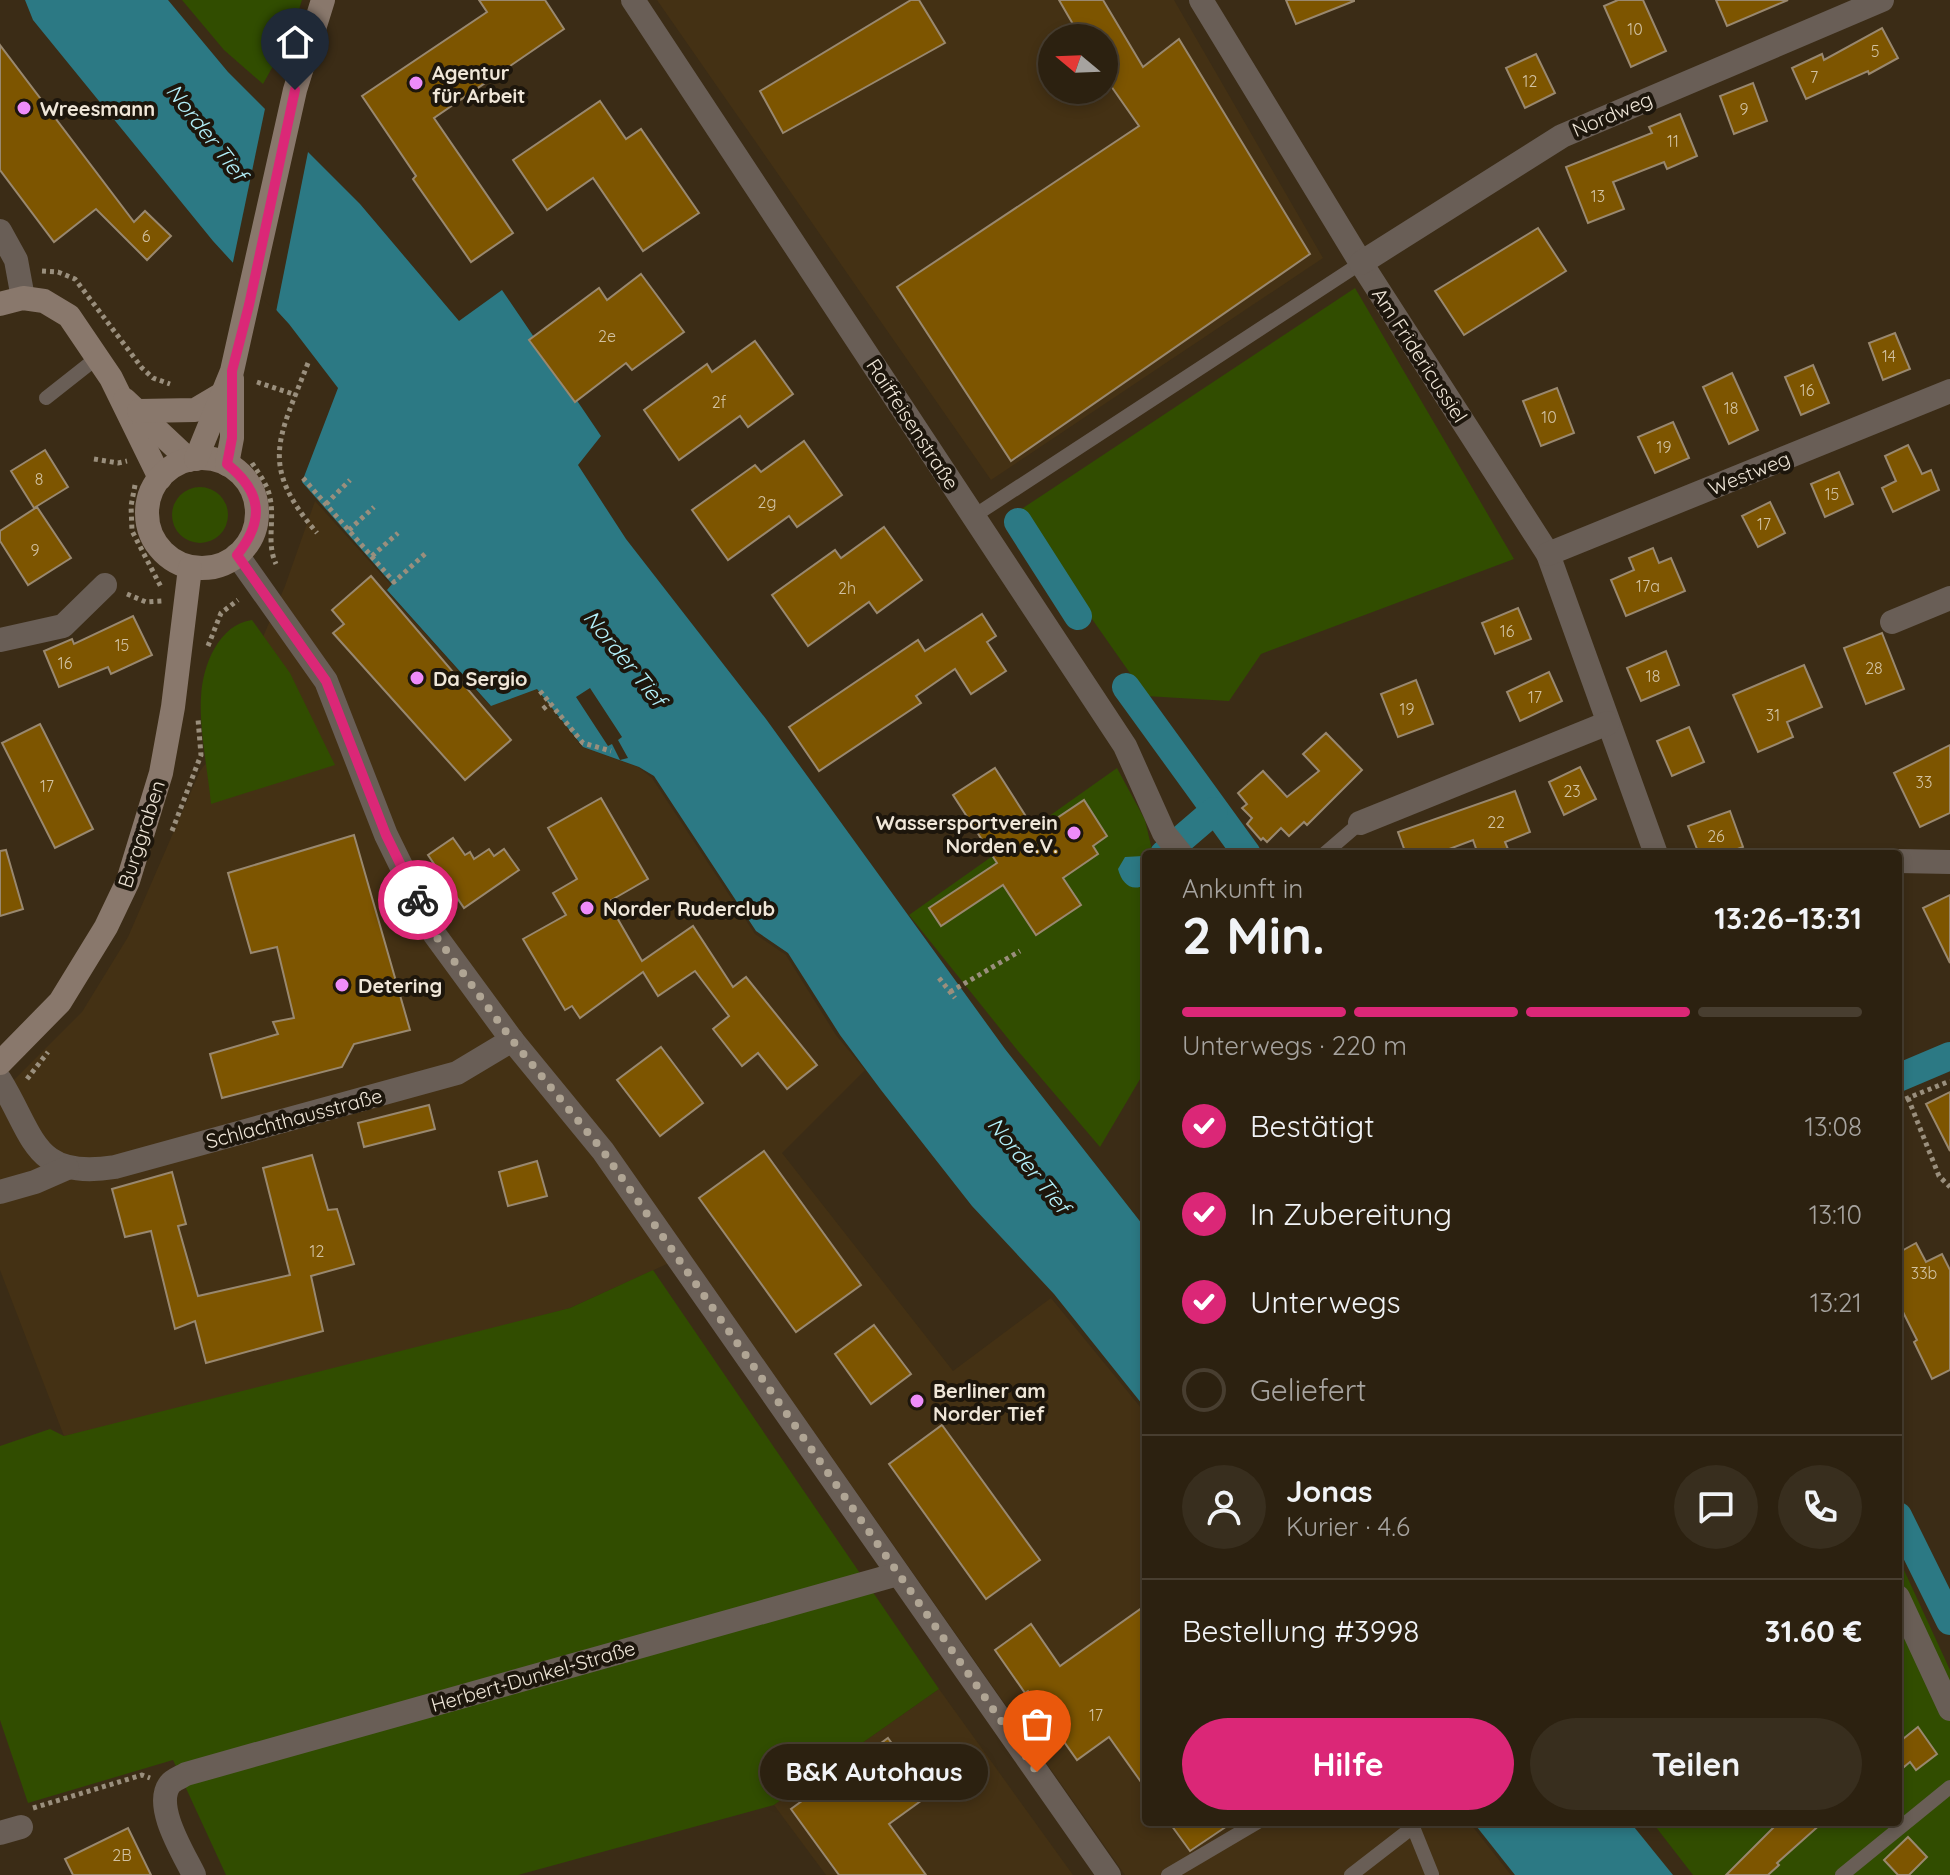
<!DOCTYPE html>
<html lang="de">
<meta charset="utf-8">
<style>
body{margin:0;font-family:Quicksand,sans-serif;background:#382e1e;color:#f1f3f6;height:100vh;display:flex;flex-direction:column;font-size:30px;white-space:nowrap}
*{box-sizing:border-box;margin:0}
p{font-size:26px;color:#a6a39f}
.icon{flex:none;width:44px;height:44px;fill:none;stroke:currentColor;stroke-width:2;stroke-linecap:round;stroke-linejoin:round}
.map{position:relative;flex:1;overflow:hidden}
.sheet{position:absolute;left:1142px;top:850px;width:760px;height:976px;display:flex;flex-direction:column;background:#2c2110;border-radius:8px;box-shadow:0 4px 12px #0003,0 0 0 2px #483e30}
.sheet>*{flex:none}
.needle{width:52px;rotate:289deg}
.buttons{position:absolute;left:1038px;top:24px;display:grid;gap:16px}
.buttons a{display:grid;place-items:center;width:80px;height:80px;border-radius:50%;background:#2c2110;box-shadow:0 4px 12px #0003,0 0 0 2px #483e30;font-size:40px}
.pin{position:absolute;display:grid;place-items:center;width:68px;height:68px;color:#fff;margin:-82px -34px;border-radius:50% 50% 50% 0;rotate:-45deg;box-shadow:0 0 8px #0007}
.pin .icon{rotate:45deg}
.courier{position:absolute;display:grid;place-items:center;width:80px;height:80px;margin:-40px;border:6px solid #db2777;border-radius:50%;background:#fff;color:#222;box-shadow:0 2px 10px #0007}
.bubble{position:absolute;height:56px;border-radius:28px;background:#2c2110;box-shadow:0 4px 12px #0003,0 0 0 2px #483e30;font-size:26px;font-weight:800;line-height:56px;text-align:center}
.summary em{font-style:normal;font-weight:800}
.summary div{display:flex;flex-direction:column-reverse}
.summary{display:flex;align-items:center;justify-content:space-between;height:136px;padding:0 40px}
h1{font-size:52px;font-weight:800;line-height:60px}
.bar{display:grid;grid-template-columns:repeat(4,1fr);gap:12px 8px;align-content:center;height:96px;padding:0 40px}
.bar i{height:10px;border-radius:6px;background:#483e30}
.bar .selected{background:#db2777}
.bar p{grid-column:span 4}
.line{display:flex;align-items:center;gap:20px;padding:0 40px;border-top:2px solid #483e30}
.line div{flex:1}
.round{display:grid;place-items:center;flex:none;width:84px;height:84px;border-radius:42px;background:#382e1e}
ol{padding:0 40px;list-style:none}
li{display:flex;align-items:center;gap:24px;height:88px}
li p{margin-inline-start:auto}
li .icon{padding:8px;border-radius:50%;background:#db2777;color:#fff;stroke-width:4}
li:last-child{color:#a6a39f}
li i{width:44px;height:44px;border:4px solid #483e30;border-radius:50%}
.action{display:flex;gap:16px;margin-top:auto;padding:16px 40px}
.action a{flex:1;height:92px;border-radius:48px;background:#db2777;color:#fff;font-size:32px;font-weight:800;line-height:92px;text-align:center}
.action a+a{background:#382e1e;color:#f1f3f6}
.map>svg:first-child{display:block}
.built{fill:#443114;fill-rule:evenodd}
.green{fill:#314d00}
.water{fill:#2c7984}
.pier{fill:#3b2c16}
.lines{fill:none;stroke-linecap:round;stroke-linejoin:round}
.canal{stroke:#2c7984;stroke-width:28}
.building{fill:#7d5500;stroke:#99886f;stroke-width:2}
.path{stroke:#9a8f7d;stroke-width:5;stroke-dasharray:4 4;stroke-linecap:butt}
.lane{stroke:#695e56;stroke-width:14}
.street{stroke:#695e56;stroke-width:24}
.secondary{stroke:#89786c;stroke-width:24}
.done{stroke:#b0a594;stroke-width:8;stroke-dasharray:0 14.4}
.route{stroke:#db2777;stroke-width:10}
.poi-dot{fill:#ee8cf9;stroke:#1d160c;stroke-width:3}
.labels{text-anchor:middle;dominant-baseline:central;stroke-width:8;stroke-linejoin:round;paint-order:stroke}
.number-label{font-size:16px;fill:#d2c2a2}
.poi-label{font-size:20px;font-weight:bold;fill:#efe6d8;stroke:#1d160c;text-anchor:start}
.street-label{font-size:20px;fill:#efe6d8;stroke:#1d160c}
.water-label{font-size:22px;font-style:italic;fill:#b3f0fa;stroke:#1d160c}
</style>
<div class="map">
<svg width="1950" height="1875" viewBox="0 0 1950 1875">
<rect width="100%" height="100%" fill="#3b2c16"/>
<g class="built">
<path d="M657,0H1174L1323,258L991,480ZM1052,38H1104V90H1052Z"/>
<polygon points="315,501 391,585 387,591 490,706 537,689 582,747 638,767 652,778 755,934 786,955 836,1035 865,1070 782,1153 953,1371 1051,1298 1146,1414 1146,1822 1469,1822 1511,1875 1125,1875 689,1254 570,1308 255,1395 64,1436 0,1270 0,1094 82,1012 128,937 200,771 212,755 285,586"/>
<polygon points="939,1689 1073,1875 826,1875 774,1805"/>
</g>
<g class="green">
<polygon points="182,0 302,0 292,32 263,84 224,50"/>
<polygon points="1355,288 1514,559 1261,654 1229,701 1146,696 1017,512"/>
<circle cx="200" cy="515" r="28"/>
<path d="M252,620L290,673L335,765L211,804C208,773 199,727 201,697C202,666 219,624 252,620Z"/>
<polygon points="1117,768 1145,820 1153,854 1146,854 1146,1069 1100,1147 1018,1051 909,915"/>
<polygon points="653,1270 939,1689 774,1805 518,1875 226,1875 173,1760 28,1803 0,1720 0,1446 50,1429 64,1436 570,1308"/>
<polygon points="1898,1557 1950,1670 1950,1875 1693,1875 1652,1822 1898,1822"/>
</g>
<g class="water">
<polygon points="25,0 168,0 228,72 360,204 459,321 502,290 601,436 578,465 626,539 766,719 1005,1049 1146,1229 1146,1409 1054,1294 972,1206 881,1090 840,1035 788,953 756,931 654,776 639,767 583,747 537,689 491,706 387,590 392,584 302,482 338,388 289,324 213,241 33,20"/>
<path d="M1143,856L1146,857V884C1132,893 1122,884 1118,869L1125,857Z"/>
<polygon points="1473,1822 1630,1822 1673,1875 1515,1875"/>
</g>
<g class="pier">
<polygon points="266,104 309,147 276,312 232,267"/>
<polygon points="590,688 622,737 618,740 628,758 620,760 612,744 608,746 576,697"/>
</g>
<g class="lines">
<g class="canal">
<polyline points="1018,522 1078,616"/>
<polyline points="1126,687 1247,854"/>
<polyline points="1164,854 1214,811"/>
<polyline points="1898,1078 1950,1056"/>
<polyline points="1898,1516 1950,1621"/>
</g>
</g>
<g class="building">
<polygon points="479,0 545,0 564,29 434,118 513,233 471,262 413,179 416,176 362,96 487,12"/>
<polygon points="911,0 919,0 945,43 783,133 760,91"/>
<polygon points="1059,0 1103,0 1143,67 1179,39 1310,254 1011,461 897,287 1139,126 1104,76 1104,38 1081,38"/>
<polygon points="1286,0 1354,0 1354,1 1296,24"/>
<polygon points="1618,0 1643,0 1666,51 1631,67 1604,6"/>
<polygon points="1716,0 1788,0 1727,26"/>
<polygon points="1882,28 1898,58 1869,74 1868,71 1806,99 1792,68 1822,54 1824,60"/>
<polygon points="0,45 134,222 145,211 171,236 147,260 96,209 54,242 0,170"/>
<polygon points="1536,54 1555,93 1525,108 1506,68"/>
<polygon points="1753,83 1767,121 1734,134 1720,96"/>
<polygon points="600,101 626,139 641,129 699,213 643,251 593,178 547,210 513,160"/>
<polygon points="1680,114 1697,156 1667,169 1664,162 1613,182 1624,209 1588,223 1566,167 1652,133 1649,127"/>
<polygon points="1538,228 1566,271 1464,335 1435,291"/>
<polygon points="641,274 684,332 632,370 626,363 575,402 529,340 599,288 607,300"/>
<polygon points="1895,333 1910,369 1883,380 1869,343"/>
<polygon points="755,341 793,394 748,427 740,416 679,460 644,410 707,364 712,372"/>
<polygon points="1813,365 1829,403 1801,415 1785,377"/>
<polygon points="1732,373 1758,430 1729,444 1703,387"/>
<polygon points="1557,388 1574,433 1541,446 1523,401"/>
<polygon points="1673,422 1689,458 1655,473 1638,437"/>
<polygon points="804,441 842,495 797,527 789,516 728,560 692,510 755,465 761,472"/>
<polygon points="1908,445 1922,474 1931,470 1939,490 1893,512 1882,488 1896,481 1885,456"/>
<polygon points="45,450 68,487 34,508 11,471"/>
<polygon points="1839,472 1853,504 1825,517 1811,484"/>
<polygon points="1770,502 1785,533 1758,547 1742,516"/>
<polygon points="37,507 71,558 28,585 0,541 0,531"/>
<polygon points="884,527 922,580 877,613 869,602 808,646 772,595 835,550 841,558"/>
<polygon points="1653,548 1659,563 1671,558 1685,591 1626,616 1611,580 1634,570 1629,558"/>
<polygon points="371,576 511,740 465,780 333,633 344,624 332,610"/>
<polygon points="1518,608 1531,639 1495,654 1482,623"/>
<polygon points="982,614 996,636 987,642 1006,671 971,694 955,669 916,696 921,703 819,771 789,727 918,640 925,651"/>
<polygon points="133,616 152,655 111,674 108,667 59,687 44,651 72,639 74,644"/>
<polygon points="1882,633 1904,689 1866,704 1844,648"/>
<polygon points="1666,651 1679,685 1641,701 1627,668"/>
<polygon points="1804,665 1822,707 1787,722 1793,737 1758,752 1733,695"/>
<polygon points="1549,672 1562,701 1520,721 1507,692"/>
<polygon points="1416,680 1433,724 1398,737 1381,694"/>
<polygon points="40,724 93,829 55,848 2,743"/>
<polygon points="1689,727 1704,762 1672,776 1657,741"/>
<polygon points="1326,733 1362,770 1307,825 1304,822 1289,836 1281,828 1267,842 1263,838 1261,840 1247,824 1252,818 1242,808 1247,804 1238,793 1263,771 1287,797 1319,771 1303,754"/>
<polygon points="1950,745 1950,813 1920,827 1894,773"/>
<polygon points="1580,767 1596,799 1564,815 1549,782"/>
<polygon points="995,768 1036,832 1084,800 1107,836 1093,846 1098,854 1063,878 1081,905 1036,935 1003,885 941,926 929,908 997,863 953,795"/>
<polygon points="1515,791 1530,832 1505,842 1510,854 1478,854 1473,840 1436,854 1406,854 1398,832"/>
<polygon points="601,798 648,879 608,902 642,961 693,926 733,987 746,977 817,1065 787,1089 758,1053 742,1066 713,1029 729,1016 695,971 658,996 643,972 580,1018 572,1006 565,1010 523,939 566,915 553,893 577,879 548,828"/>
<polygon points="1730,811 1743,847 1724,854 1699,854 1688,826"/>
<polygon points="354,835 410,1030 354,1044 342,1067 222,1098 210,1054 278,1034 273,1022 294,1018 277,947 251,953 228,873"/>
<polygon points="453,838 465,855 470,852 474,859 489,849 494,856 504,849 519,870 464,908 428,855"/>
<polygon points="6,850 23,909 0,916 0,851"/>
<polygon points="1950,895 1950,963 1923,908"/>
<polygon points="661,1047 703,1103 660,1136 617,1080"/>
<polygon points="1950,1092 1950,1151 1926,1104"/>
<polygon points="429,1105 435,1129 364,1147 358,1123"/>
<polygon points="764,1151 861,1285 796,1332 699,1198"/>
<polygon points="312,1155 328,1210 337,1209 354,1264 311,1276 323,1331 206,1363 195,1321 175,1329 151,1231 125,1237 112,1189 172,1172 186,1224 178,1226 198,1296 290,1275 263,1168"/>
<polygon points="537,1161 547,1196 508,1206 499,1172"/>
<polygon points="1916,1243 1926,1262 1942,1254 1950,1270 1950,1370 1932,1379 1914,1342 1917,1340 1898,1302 1898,1253"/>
<polygon points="874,1325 911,1374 871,1404 835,1354"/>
<polygon points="942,1425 1040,1560 986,1599 889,1464"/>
<polygon points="1146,1605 1146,1789 1109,1737 1077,1760 1028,1691 1025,1693 995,1650 1031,1624 1060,1666"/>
<polygon points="1918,1727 1937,1754 1916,1770 1910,1762 1898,1772 1898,1743"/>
<polygon points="888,1738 929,1795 889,1824 926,1875 839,1875 791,1809"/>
<polygon points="1169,1822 1233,1822 1190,1851"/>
<polygon points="1779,1822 1823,1822 1777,1863 1779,1865 1768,1875 1726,1875"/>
<polygon points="128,1828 151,1875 73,1875 65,1859"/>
<polygon points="1908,1837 1927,1857 1909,1875 1898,1875 1884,1860"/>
</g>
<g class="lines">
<g class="path">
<polyline points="42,271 58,272 75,279 142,368 153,378 170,384"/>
<path d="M308,363C279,439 258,464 317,533"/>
<polyline points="257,382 296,395"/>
<polyline points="94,459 118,463 127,461"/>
<path d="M252,463C259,474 268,485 270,498C275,520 266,543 276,564"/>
<polyline points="303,478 394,582 426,553"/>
<polyline points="135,485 131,506 132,531 161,587"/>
<polyline points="326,504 350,480"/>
<polyline points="349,530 374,507"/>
<polyline points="372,556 398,533"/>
<polyline points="127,594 146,602 162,601"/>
<polyline points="208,646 221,613 238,600"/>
<polyline points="540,691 583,743 611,751"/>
<polyline points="543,709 550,703"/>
<polyline points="172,831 201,755 198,719"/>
<polyline points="939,978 955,998"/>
<polyline points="950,992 1020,951"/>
<polyline points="27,1079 48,1052"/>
<polyline points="1908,1098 1939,1176 1950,1187"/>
<polyline points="1898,1102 1950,1081"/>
<polyline points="33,1808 142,1775 150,1778"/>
</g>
<g class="lane">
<polyline points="46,398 98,357"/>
<polyline points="974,516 1361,263"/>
<polyline points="1324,854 1360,823"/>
<polyline points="1413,1827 1432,1874"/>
<polyline points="1168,1875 1258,1822"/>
<polyline points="1351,1875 1413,1827 1411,1822"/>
<polyline points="1842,1875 1950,1787"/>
</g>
<g class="street">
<polyline points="633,0 1125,746 1164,833 1181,854"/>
<polyline points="1201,0 1361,263 1548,554 1656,854"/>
<polyline points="0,231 16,260 23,298"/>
<polyline points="1361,263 1562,136 1882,0"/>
<polyline points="1548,554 1950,391"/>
<polyline points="237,555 326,681 386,835 435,935 512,1040 603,1151 1109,1875"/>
<polyline points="1892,622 1950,598"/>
<polyline points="0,640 63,626 105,585"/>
<polyline points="1360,823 1608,723"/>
<polyline points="1898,861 1950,862"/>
<path d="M0,1080C35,1137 33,1180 115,1167L457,1073L512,1040"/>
<polyline points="0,1192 35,1182 67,1168"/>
<polyline points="1898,1597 1950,1709"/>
<polyline points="0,1833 21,1827"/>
<path d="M194,1875C184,1854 153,1806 170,1784C173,1780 181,1777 186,1774L898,1574"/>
</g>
<g class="secondary">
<polyline points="0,304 23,298 44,301 69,316 111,378 160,478"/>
<polyline points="125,400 189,460"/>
<polyline points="139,411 195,410 222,394"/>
<circle cx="202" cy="513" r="55"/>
<polyline points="196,459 232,371 295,90 323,0"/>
<polyline points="227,464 232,438 232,379"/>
<polyline points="0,1063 60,1002 106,927 128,881 161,773 173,707 190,568"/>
</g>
</g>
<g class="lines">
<polyline class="done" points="418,900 435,935 512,1040 603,1151 1037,1772"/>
<path class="route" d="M295,90L249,305L232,371V438L227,464C262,492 265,520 237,555L326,681L386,835L418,900"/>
</g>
<g class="poi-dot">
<circle cx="416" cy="83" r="8"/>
<circle cx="24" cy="108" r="8"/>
<circle cx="417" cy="678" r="8"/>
<circle cx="1074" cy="833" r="8"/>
<circle cx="587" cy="908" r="8"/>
<circle cx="342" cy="985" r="8"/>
<circle cx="917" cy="1401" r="8"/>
</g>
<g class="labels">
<g class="number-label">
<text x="1635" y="29">10</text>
<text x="1875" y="51">5</text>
<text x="1814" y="77">7</text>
<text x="1530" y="81">12</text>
<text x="1744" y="109">9</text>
<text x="1673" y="141">11</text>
<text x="1598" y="196">13</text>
<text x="146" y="236">6</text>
<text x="607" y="336">2e</text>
<text x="1889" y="356">14</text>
<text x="1807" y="390">16</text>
<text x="719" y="402">2f</text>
<text x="1731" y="408">18</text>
<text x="1549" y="417">10</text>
<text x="1664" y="447">19</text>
<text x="39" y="479">8</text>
<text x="1832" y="494">15</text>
<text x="767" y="502">2g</text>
<text x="1764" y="524">17</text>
<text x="35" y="550">9</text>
<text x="1648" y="586">17a</text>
<text x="847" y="588">2h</text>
<text x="1507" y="631">16</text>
<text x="122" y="645">15</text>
<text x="65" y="663">16</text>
<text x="1874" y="668">28</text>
<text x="1653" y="676">18</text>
<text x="1535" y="697">17</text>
<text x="1407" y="709">19</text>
<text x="1773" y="715">31</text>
<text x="1924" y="782">33</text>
<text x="47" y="786">17</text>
<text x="1572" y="791">23</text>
<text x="1496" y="822">22</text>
<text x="1716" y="836">26</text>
<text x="317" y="1251">12</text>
<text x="1924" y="1273">33b</text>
<text x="1096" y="1715">17</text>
<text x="122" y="1855">2B</text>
</g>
<g class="poi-label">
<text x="432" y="72">Agentur<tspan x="432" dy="23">für Arbeit</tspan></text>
<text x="40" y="108">Wreesmann</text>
<text x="433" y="678">Da Sergio</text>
<text x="1058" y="822" text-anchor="end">Wassersportverein<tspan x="1058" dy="23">Norden e.V.</tspan></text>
<text x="603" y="908">Norder Ruderclub</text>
<text x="358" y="985">Detering</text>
<text x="933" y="1390">Berliner am<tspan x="933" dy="23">Norder Tief</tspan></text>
</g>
<g class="street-label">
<text transform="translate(1612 114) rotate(-23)">Nordweg</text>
<text transform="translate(1420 355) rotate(57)">Am Fridericussiel</text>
<text transform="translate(913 424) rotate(57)">Raiffeisenstraße</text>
<text transform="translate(1749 473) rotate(-22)">Westweg</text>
<text transform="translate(141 834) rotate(-72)">Burggraben</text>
<text transform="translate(294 1118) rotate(-15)">Schlachthausstraße</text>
<text transform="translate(533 1676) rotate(-16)">Herbert-Dunkel-Straße</text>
</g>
<g class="water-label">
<text transform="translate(207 132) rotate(52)">Norder Tief</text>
<text transform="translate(625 658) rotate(51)">Norder Tief</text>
<text transform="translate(1029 1165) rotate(51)">Norder Tief</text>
</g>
</g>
</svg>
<div class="buttons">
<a><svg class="needle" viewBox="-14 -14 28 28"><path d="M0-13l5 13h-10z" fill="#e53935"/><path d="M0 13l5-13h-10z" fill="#a6a39f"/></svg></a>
</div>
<div class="pin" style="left:1037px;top:1772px;background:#ea580c"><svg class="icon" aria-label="bag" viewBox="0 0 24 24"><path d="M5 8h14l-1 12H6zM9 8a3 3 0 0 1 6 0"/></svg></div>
<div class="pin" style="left:295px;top:90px;background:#1f2937"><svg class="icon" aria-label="home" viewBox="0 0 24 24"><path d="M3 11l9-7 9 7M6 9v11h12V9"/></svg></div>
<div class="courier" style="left:418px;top:900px"><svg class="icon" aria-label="bike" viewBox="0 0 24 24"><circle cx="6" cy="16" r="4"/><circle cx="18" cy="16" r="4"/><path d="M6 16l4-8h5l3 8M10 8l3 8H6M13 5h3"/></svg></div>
<div class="bubble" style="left:760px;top:1744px;width:228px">B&amp;K Autohaus</div>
<section class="sheet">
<div class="summary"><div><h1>2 Min.</h1><p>Ankunft in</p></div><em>13:26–13:31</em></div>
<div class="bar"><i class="selected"></i><i class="selected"></i><i class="selected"></i><i></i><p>Unterwegs · 220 m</p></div>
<ol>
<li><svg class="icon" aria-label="check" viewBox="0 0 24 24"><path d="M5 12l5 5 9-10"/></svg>Bestätigt<p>13:08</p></li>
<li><svg class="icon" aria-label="check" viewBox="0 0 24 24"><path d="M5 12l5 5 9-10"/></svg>In Zubereitung<p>13:10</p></li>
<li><svg class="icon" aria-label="check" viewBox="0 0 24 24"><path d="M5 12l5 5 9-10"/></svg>Unterwegs<p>13:21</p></li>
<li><i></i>Geliefert</li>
</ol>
<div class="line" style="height:144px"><a class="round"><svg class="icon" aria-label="person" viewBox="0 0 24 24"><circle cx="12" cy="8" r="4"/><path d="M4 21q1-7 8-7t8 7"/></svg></a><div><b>Jonas</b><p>Kurier · 4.6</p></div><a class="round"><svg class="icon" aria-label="chat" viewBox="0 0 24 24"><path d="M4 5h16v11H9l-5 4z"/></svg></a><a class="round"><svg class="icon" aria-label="phone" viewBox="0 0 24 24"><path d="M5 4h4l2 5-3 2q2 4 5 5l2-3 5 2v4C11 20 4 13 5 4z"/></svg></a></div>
<div class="line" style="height:104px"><div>Bestellung #3998</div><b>31.60 €</b></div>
<div class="action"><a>Hilfe</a><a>Teilen</a></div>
</section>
</div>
